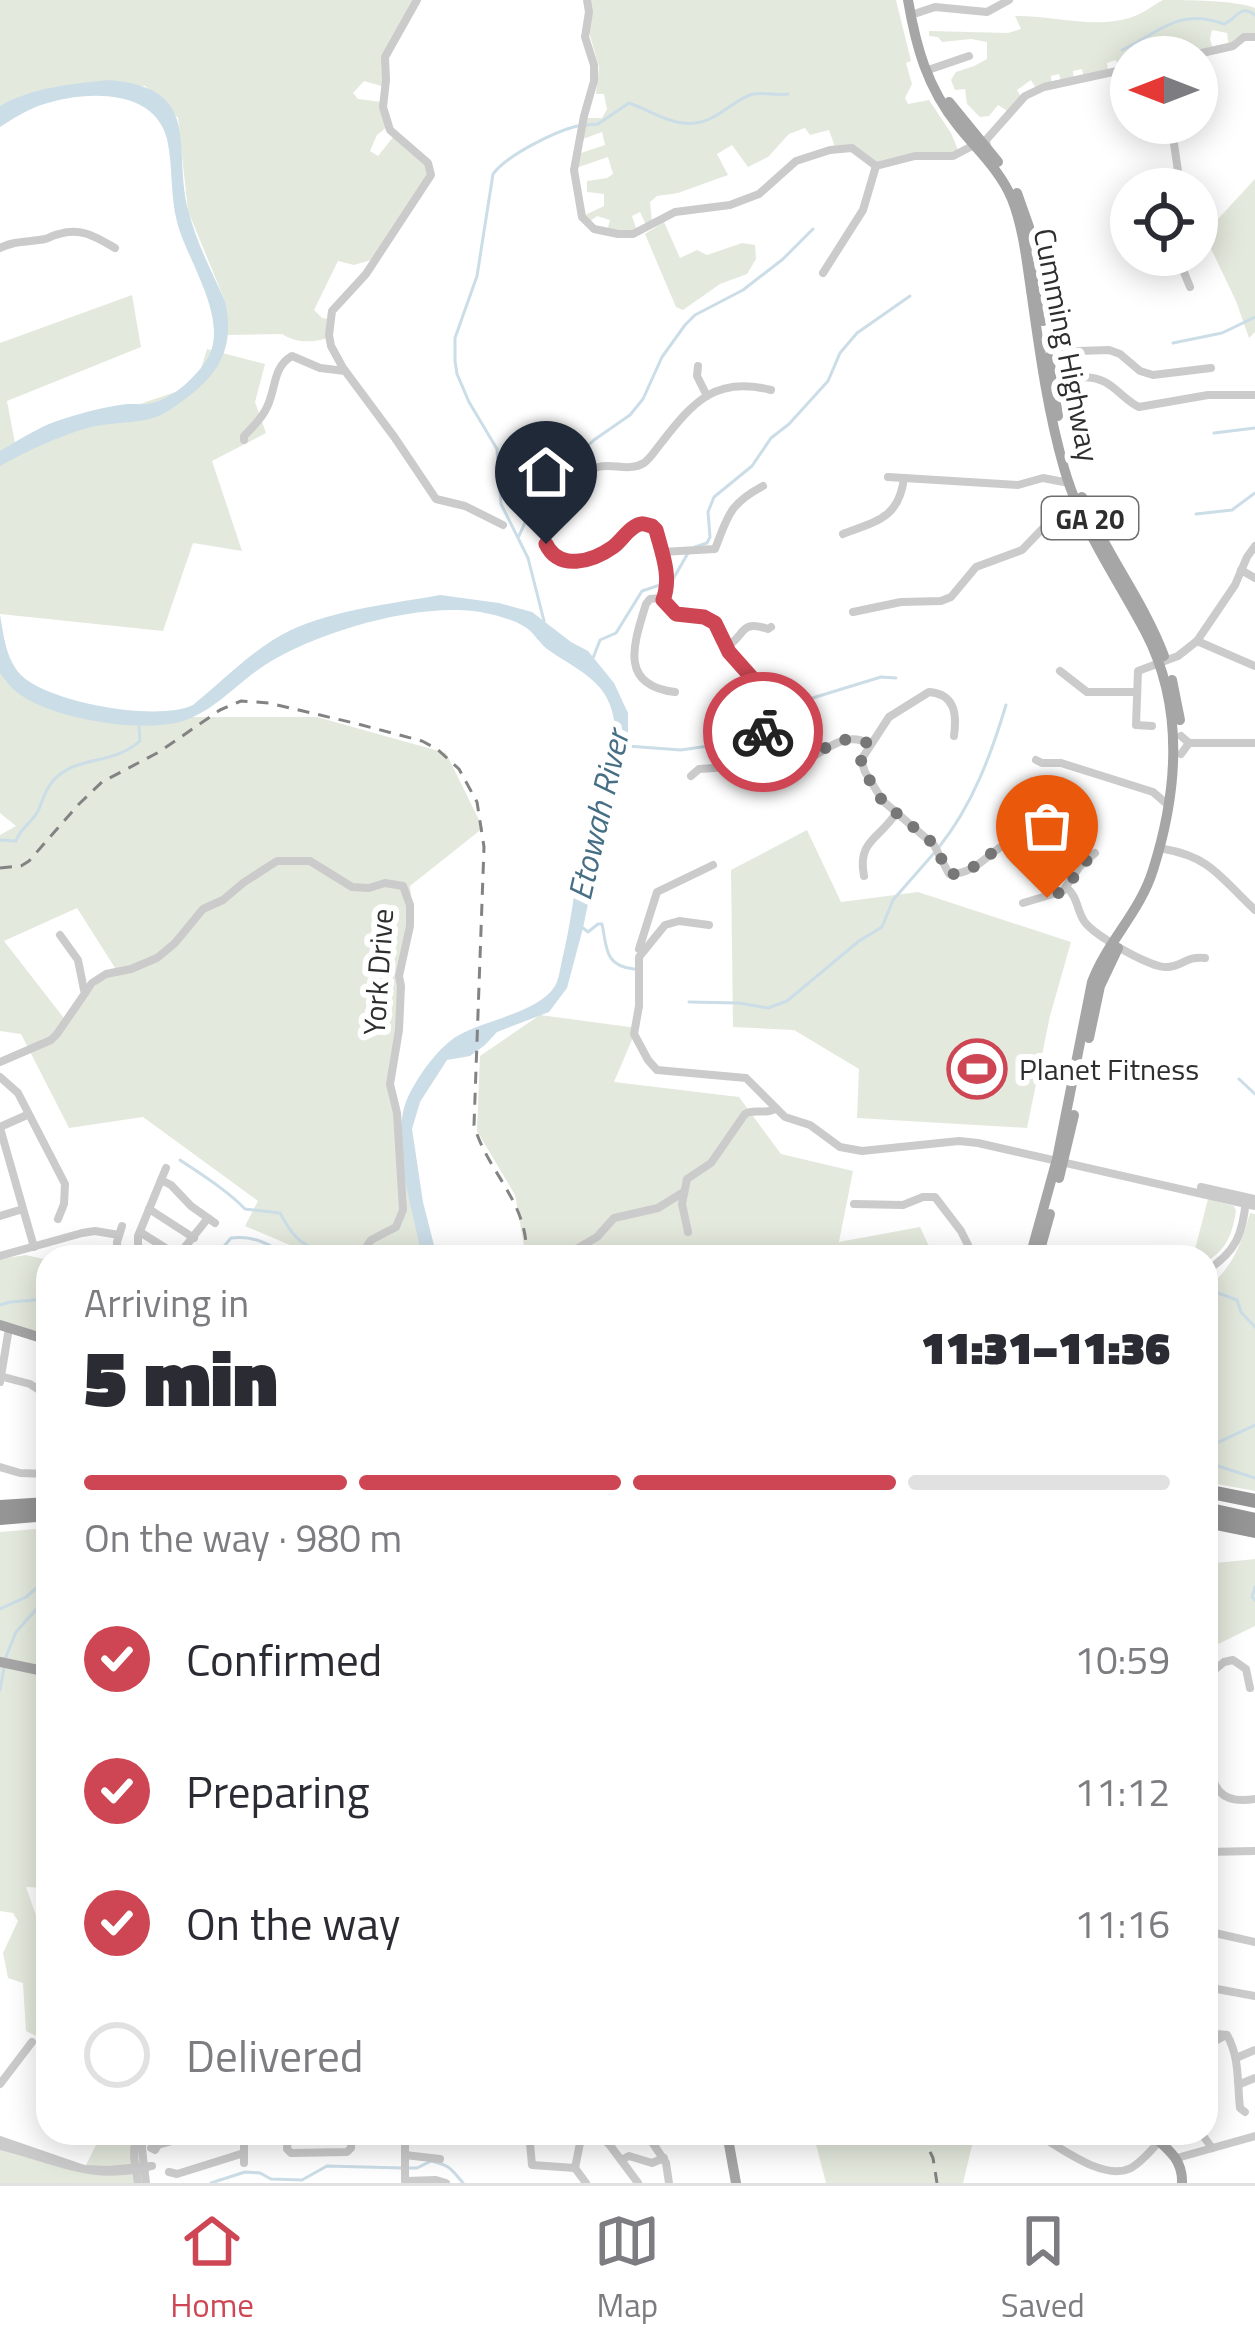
<!DOCTYPE html>
<meta charset="utf-8">
<style>
body{margin:0;font-family:"Titillium Web",sans-serif;background:#f2f2f3;color:#2b2b33;height:100vh;display:flex;flex-direction:column;font-size:45px;white-space:nowrap}
*{box-sizing:border-box;margin:0}
p{font-size:39px;color:#7c7c81}
.icon{flex:none;width:66px;height:66px;fill:none;stroke:currentColor;stroke-width:2;stroke-linecap:round;stroke-linejoin:round}
.map{position:relative;flex:1;overflow:hidden}
.sheet{position:absolute;left:36px;top:1245px;width:1182px;height:900px;display:flex;flex-direction:column;background:#fff;border-radius:36px;box-shadow:0 6px 30px #0003}
.sheet>*{flex:none}
.needle{width:78px;rotate:270deg}
.tools{position:absolute;left:1110px;top:36px;display:grid;gap:24px}
.tools a{display:grid;place-items:center;width:108px;height:108px;border-radius:50%;background:#fff;box-shadow:0 6px 30px #0003;font-size:60px}
.pin{position:absolute;display:grid;place-items:center;width:102px;height:102px;color:#fff;margin:-123px -51px;border-radius:50% 50% 50% 0;rotate:-45deg;box-shadow:0 0 12px #0007}
.pin .icon{rotate:45deg}
.courier{position:absolute;display:grid;place-items:center;width:120px;height:120px;margin:-60px;border:9px solid #ce4654;border-radius:50%;background:#fff;color:#222;box-shadow:0 3px 15px #0007}
.summary em{font-style:normal;font-weight:800}
.summary div{display:flex;flex-direction:column-reverse}
.summary{display:flex;align-items:center;justify-content:space-between;height:204px;padding:0 48px}
h1{font-size:78px;font-weight:800;line-height:90px}
.bar{display:grid;grid-template-columns:repeat(4,1fr);gap:18px 12px;align-content:center;height:144px;padding:0 48px}
.bar i{height:15px;border-radius:9px;background:#e1e1e2}
.bar .on{background:#ce4654}
.bar p{grid-column:span 4}
ol{padding:0 48px;list-style:none}
li{display:flex;align-items:center;gap:36px;height:132px}
li p{margin-inline-start:auto}
li .icon{padding:12px;border-radius:50%;background:#ce4654;color:#fff;stroke-width:4}
li:last-child{color:#7c7c81}
li i{width:66px;height:66px;border:6px solid #e1e1e2;border-radius:50%}
.tabs{display:flex;justify-content:space-around;align-items:center;height:168px;border-top:3px solid #e1e1e2;background:#fff;font-size:33px;color:#7c7c81}
.tabs a{display:grid;justify-items:center;gap:6px}
.tabs .on{color:#ce4654}
.map>svg:first-child{display:block}
.green{fill:#e4e9dd;fill-rule:evenodd}
.water{fill:#cbdde7}
.lines{fill:none;stroke-linecap:round;stroke-linejoin:round}
.stream{stroke:#cbdde7;stroke-width:3}
.minor{stroke:#cbcbcb;stroke-width:8}
.major{stroke:#a6a6a6;stroke-width:10}
.highway{stroke:#959595;stroke-width:14}
.rail{stroke:#838383;stroke-width:3;stroke-dasharray:12 9;stroke-linecap:butt}
.done{stroke:#777;stroke-width:12;stroke-dasharray:0 21.6}
.route{stroke:#ce4654;stroke-width:15}
.labels{text-anchor:middle;dominant-baseline:central;stroke-width:12;stroke-linejoin:round;paint-order:stroke}
.shield{fill:#fff;stroke:#6d6d6d;stroke-width:3}
.shield-label{font-size:27px;font-weight:bold;fill:#2e2e2e}
.street-label{font-size:30px;fill:#2e2e2e;stroke:#fff}
.poi-label{font-size:30px;fill:#2e2e2e;stroke:#fff;text-anchor:start}
.water-label{font-size:33px;font-style:italic;fill:#466f85;stroke:#fff}
</style>
<div class="map">
<svg width="1255" height="2183" viewBox="0 0 1255 2183">
<rect width="100%" height="100%" fill="#fff"/>
<g class="green">
<path d="M0,0H417L384,56L385,87L364,81L353,93L358,99L382,102L387,127L377,135L370,151L378,156L394,136L426,162L430,175L374,259L354,265L338,261L314,310L322,318L328,319L327,338C313,343 295,343 282,334L227,335L225,301L188,211L178,118L158,96L145,86L0,106Z"/>
<polygon points="589,0 896,0 911,61 906,63 912,84 905,98 908,104 929,100 951,133 959,152 878,163 856,146 835,147 829,130 810,135 805,128 789,134 768,157 748,167 732,145 717,154 728,175 678,193 657,196 650,202 652,223 647,227 640,212 632,216 637,231 607,231 610,220 597,216 589,222 585,215 604,206 604,194 587,192 587,181 607,178 613,174 608,157 576,168 578,154 605,145 602,132 580,140 585,118 602,118 607,109 604,94 596,94 599,67 589,32"/>
<path d="M1163,0C1188,0 1234,0 1255,8V36L1229,48L1227,33L1212,30L1210,39L1213,50L1181,57L1179,54L1175,57H1162L1161,51L1150,54V57H1131V67L1120,70L1116,60L1107,63L1109,74L1084,81L1082,69L1073,71L1074,83L1062,85L1059,74L1051,76L1052,86L1037,90L1031,80L1017,90L1023,100L1009,112L998,105L989,116L980,117L967,104L965,89L955,90L951,80L956,72L974,66L987,59V42L971,39L942,42L938,37L929,36V31L1008,33L1021,29L1015,16C1052,15 1093,29 1129,18C1141,15 1152,6 1163,0Z"/>
<polygon points="1255,179 1255,332 1249,338 1236,301 1204,234"/>
<polygon points="664,222 680,258 697,250 707,255 742,243 755,245 756,259 747,274 720,284 683,310 676,307 645,234"/>
<polygon points="132,295 141,347 7,401 15,443 16,446 196,385 207,349 265,364 255,402 266,433 212,461 242,551 193,543 163,631 0,614 0,343"/>
<path d="M0,627L15,687L142,717H317L446,753L483,828L410,886L412,903L402,968L392,1084L426,1257H318L245,1226L258,1201L143,1117L69,1128L21,1034L0,1031V835L16,826L0,813ZM77,908L117,971L100,980L67,1022L4,941Z"/>
<polygon points="807,830 841,902 918,892 1071,942 1050,1016 1027,1128 857,1118 859,1069 794,1030 733,1027 731,870"/>
<polygon points="540,1015 637,1028 614,1082 739,1097 781,1154 853,1171 839,1242 920,1227 934,1257 526,1257 515,1195 477,1131 480,1056"/>
<path d="M1208,1199L1234,1206L1236,1211C1232,1235 1227,1249 1206,1262V1257H1193Z"/>
<path d="M1250,1213L1255,1214V1491L1206,1482V1288C1233,1269 1241,1243 1250,1213Z"/>
<polygon points="26,1255 48,1260 48,1338 0,1325 0,1259"/>
<polygon points="48,1528 48,1888 26,1887 48,1950 48,2028 44,2040 26,2031 23,1983 8,1978 3,1953 18,1921 13,1913 0,1911 0,1532"/>
<polygon points="1255,1559 1255,1626 1206,1650 1206,1564"/>
<polygon points="102,2133 135,2133 139,2141 143,2183 0,2183 0,2150 86,2165"/>
<polygon points="813,2133 975,2133 963,2183 826,2183"/>
</g>
<g class="water">
<path d="M109,80C206,88 171,149 189,213C197,244 212,272 225,301C235,345 221,373 185,399C176,406 164,415 153,418C132,424 109,422 87,428C57,437 27,451 0,466V451C19,440 37,428 57,421C77,414 100,408 120,405C129,403 138,405 147,404C170,401 193,380 206,361C232,322 187,261 177,222C170,194 173,165 167,139C154,86 81,91 41,105C27,110 12,119 0,127V106C33,87 72,84 109,80Z"/>
<path d="M440,595L499,603L532,612L571,642L588,651L614,683L628,713V741L605,821L583,928L567,988L549,1012L497,1032L485,1045L470,1056L447,1060L420,1102L412,1129L423,1202L437,1257H422C414,1212 388,1140 408,1097C418,1076 439,1046 459,1035C486,1020 539,1012 555,986C559,979 560,969 562,960C570,928 574,895 579,862C588,810 639,739 601,689C588,673 567,663 550,651C540,645 534,632 525,627C511,618 488,613 473,611C413,604 316,632 265,665C237,683 216,710 183,721C144,734 51,719 18,693C11,688 5,680 0,673V615C4,637 6,660 22,676C51,703 158,722 193,705C224,680 255,647 291,630C337,609 391,604 440,595Z"/>
</g>
<g class="lines">
<g class="stream">
<path d="M1122,50C1160,32 1179,7 1224,24C1237,19 1240,3 1255,15"/>
<path d="M587,125L598,124L629,103C647,109 664,121 682,123C713,127 725,105 750,95C762,91 775,96 788,94"/>
<polyline points="1173,343 1222,333 1255,317"/>
<polyline points="1214,433 1255,428"/>
<polyline points="1196,514 1232,510 1255,493"/>
<polyline points="519,536 535,500 551,479 594,440 630,415 643,399 662,357 685,325 695,315 743,290 783,259 813,229"/>
<polyline points="695,547 707,543 710,537 708,512 714,497 752,466 771,438 789,424 828,381 840,353 857,333 910,296"/>
<path d="M544,621L528,558L501,504L497,449L469,402L457,374L455,361V338L477,276L493,174C507,155 554,132 577,126"/>
<polyline points="593,658 600,640 616,633 642,591 672,581 688,553"/>
<polyline points="627,746 681,750 708,746 774,727 789,718 806,700 881,677 896,678"/>
<path d="M0,840L16,841C20,828 31,824 38,811C42,803 44,793 50,785C71,754 111,767 140,741L139,727"/>
<path d="M939,847C972,806 991,755 1006,705"/>
<path d="M583,928L588,932L598,924H602C607,947 604,966 634,969"/>
<polyline points="689,1002 739,1003 768,1008 787,1001 859,941 882,927 893,900 935,852"/>
<polyline points="1239,1079 1255,1094"/>
<path d="M180,1160C202,1175 228,1191 245,1209L280,1213C297,1246 307,1247 341,1257"/>
<path d="M215,1257L231,1238C253,1235 270,1244 288,1257"/>
<polyline points="410,1257 411,1249 420,1247"/>
<polyline points="1210,1290 1237,1300 1241,1312 1255,1327"/>
<polyline points="0,1305 10,1302 48,1299"/>
<polyline points="1206,1448 1255,1425"/>
<polyline points="1206,1462 1255,1478"/>
<polyline points="1255,1587 1252,1597 1255,1600"/>
<polyline points="0,1609 26,1597 40,1585 48,1585"/>
<polyline points="5,1659 16,1632 48,1596"/>
<polyline points="0,1690 4,1668"/>
<path d="M409,2168H417L431,2161C450,2165 451,2169 463,2183"/>
<polyline points="211,2183 245,2172 260,2173 271,2179 302,2180 327,2166 402,2168"/>
</g>
<g class="minor">
<polyline points="417,0 385,57 386,80 383,107 390,130 428,163 431,175 366,274 332,311 329,335 331,346 343,368 395,438 436,499 465,506 503,525"/>
<polyline points="587,0 589,12 585,37 594,65 594,81 584,116 574,170 582,217 594,229 618,234 633,234 675,212 730,205 759,194 796,161 830,150 852,148 876,166 915,156 953,156 974,145"/>
<polyline points="917,13 935,7 987,12 1009,0"/>
<polyline points="1184,57 1233,46 1244,37 1255,37"/>
<polyline points="931,69 969,56"/>
<polyline points="1171,123 1179,178 1176,189"/>
<polyline points="987,147 986,140 1025,96 1044,87 1131,68"/>
<path d="M0,248C14,241 25,242 39,240C53,238 46,237 59,234C81,227 96,237 115,248"/>
<polyline points="1177,255 1190,287"/>
<polyline points="823,273 863,210 876,166"/>
<polyline points="1048,352 1109,350 1120,354 1140,371 1153,375 1211,368"/>
<polyline points="698,366 697,376 707,396"/>
<path d="M1052,381C1068,378 1090,374 1105,382C1118,389 1126,401 1139,407L1208,395H1255"/>
<path d="M244,440V436C252,428 260,420 265,411C277,391 271,368 292,356L320,368L345,371"/>
<polyline points="888,477 1018,485 1043,478 1069,483"/>
<path d="M843,534C877,521 899,518 904,478"/>
<path d="M662,552L715,549C728,516 729,504 763,486"/>
<polyline points="1241,570 1255,578"/>
<path d="M663,600C672,577 662,553 656,530L647,524H639C628,531 621,541 611,548C586,565 552,571 544,535C541,522 544,511 553,501C563,490 583,471 598,467C613,463 629,472 644,463C651,458 656,449 662,442C694,401 716,376 771,390"/>
<polyline points="853,612 901,602 941,601 951,597 976,567 1022,550 1073,497"/>
<polyline points="1197,641 1255,666"/>
<path d="M726,647C746,636 739,619 768,629L771,627"/>
<polyline points="1060,671 1087,692 1136,692"/>
<path d="M675,692C618,685 634,643 646,604L650,599L660,598C668,604 673,613 682,616C691,618 701,614 710,619C720,625 722,641 728,651C735,663 747,667 753,679C766,703 754,738 776,760C802,785 833,722 869,744"/>
<polyline points="1152,726 1136,725 1138,671 1178,656 1197,641 1235,585 1247,557 1255,546"/>
<path d="M954,736C957,714 955,694 929,692L889,717L861,760L865,772L883,801L934,845L949,874C974,875 987,854 1007,843C1035,829 1067,838 1087,860"/>
<polyline points="1181,736 1189,743 1255,743"/>
<polyline points="1181,754 1189,743"/>
<polyline points="1036,760 1042,763 1061,763 1153,792 1168,805"/>
<polyline points="691,776 699,769 729,767 770,750"/>
<path d="M1164,849C1212,857 1222,880 1255,910"/>
<path d="M864,876C857,840 880,839 896,813"/>
<path d="M1066,887C1078,897 1076,908 1084,921C1093,935 1152,969 1168,967C1183,966 1186,956 1205,958"/>
<polyline points="1023,903 1063,891 1080,866 1095,853"/>
<polyline points="709,925 679,921 665,925 639,957 639,1006 634,1034 648,1060 657,1070 746,1078 785,1117 810,1125 840,1147 862,1151 959,1141 978,1143 1255,1206"/>
<polyline points="60,935 78,960 84,990"/>
<polyline points="639,949 657,892 713,865"/>
<polyline points="0,1062 51,1040 57,1034 92,983 106,974 131,969 157,958 175,943 203,909 223,900 243,883 277,861 310,861 352,887 369,888 385,883 403,886 410,905 410,926 399,976 401,986 399,1030 390,1084 397,1113 403,1210 396,1227 371,1240 367,1246 366,1257"/>
<polyline points="0,1077 18,1093 65,1184 64,1204 58,1219"/>
<polyline points="0,1127 27,1115"/>
<polyline points="0,1128 34,1247"/>
<polyline points="161,1180 171,1185 191,1206 215,1223"/>
<polyline points="1201,1187 1255,1199"/>
<polyline points="854,1204 903,1205 923,1197 935,1197 961,1231 974,1257"/>
<polyline points="149,1209 194,1238"/>
<polyline points="0,1216 23,1209"/>
<polyline points="140,1232 178,1256"/>
<path d="M688,1232L682,1204L687,1179L711,1163L745,1114C754,1108 765,1115 775,1109"/>
<polyline points="553,1250 564,1254 571,1252 597,1237 614,1218 658,1208 682,1193"/>
<polyline points="0,1256 82,1233 95,1231 119,1235"/>
<polyline points="117,1257 117,1242 122,1226"/>
<polyline points="138,1257 138,1236 166,1168"/>
<polyline points="177,1257 208,1218"/>
<path d="M1206,1271C1236,1252 1243,1234 1246,1199"/>
<polyline points="41,1337 45,1321"/>
<polyline points="0,1376 30,1384 48,1396"/>
<polyline points="0,1382 9,1328"/>
<polyline points="0,1467 20,1473 48,1474"/>
<polyline points="1206,1677 1224,1662 1233,1660 1246,1669 1250,1688"/>
<path d="M1206,1757C1214,1787 1218,1805 1255,1799"/>
<polyline points="1206,1852 1255,1851"/>
<polyline points="1206,1931 1255,1942"/>
<polyline points="1206,1987 1255,1996"/>
<path d="M1206,2033L1227,2035C1240,2058 1237,2082 1240,2108L1245,2112"/>
<polyline points="1206,2046 1226,2035"/>
<polyline points="1236,2058 1255,2050"/>
<polyline points="1238,2082 1240,2084 1255,2078"/>
<polyline points="0,2084 32,2042"/>
<polyline points="135,2133 134,2157 138,2183"/>
<polyline points="143,2133 142,2149 146,2183"/>
<polyline points="244,2133 244,2163"/>
<polyline points="288,2133 287,2149 291,2153 347,2152 351,2148 351,2133"/>
<polyline points="529,2133 532,2165 575,2168 586,2183"/>
<polyline points="595,2133 609,2144 638,2183"/>
<polyline points="646,2133 666,2163 669,2183"/>
<path d="M1035,2133C1059,2146 1103,2182 1131,2168C1142,2162 1151,2150 1159,2142"/>
<polyline points="1201,2133 1212,2148"/>
<path d="M0,2140L84,2169L108,2170L152,2166C92,2183 55,2159 0,2146"/>
<polygon points="154,2143 158,2145 155,2150 151,2148"/>
<polyline points="158,2145 199,2133"/>
<polyline points="405,2145 405,2181 436,2180 446,2183"/>
<polyline points="405,2155 440,2159"/>
<polyline points="1177,2158 1255,2136"/>
<polyline points="621,2160 629,2156 652,2163 664,2158"/>
<polyline points="575,2168 582,2133"/>
<polyline points="169,2172 177,2174 244,2153"/>
</g>
<g class="major">
<path d="M908,0C916,47 927,87 958,126C977,150 1000,170 1012,199C1024,230 1027,264 1032,297C1040,354 1048,412 1064,468C1081,528 1116,576 1145,631C1185,707 1178,791 1153,870C1140,912 1107,942 1092,982L1057,1159L1030,1257"/>
<polyline points="949,102 998,162"/>
<polyline points="1017,193 1029,227 1043,321"/>
<polyline points="1049,357 1058,416"/>
<path d="M1082,497C1105,553 1143,600 1164,656"/>
<polyline points="1172,680 1180,720"/>
<polyline points="1089,1038 1100,986 1118,948"/>
<polyline points="1059,1178 1074,1115"/>
<polyline points="1038,1257 1050,1214"/>
<polyline points="0,1325 48,1340"/>
<polyline points="0,1662 48,1672"/>
<polyline points="727,2133 736,2183"/>
<path d="M1150,2133C1166,2148 1183,2158 1182,2183"/>
</g>
<g class="highway">
<polyline points="1206,1491 1255,1501"/>
<polyline points="0,1507 48,1504"/>
<polyline points="1206,1509 1255,1520"/>
<polyline points="0,1518 48,1514"/>
<polyline points="1206,1521 1255,1531"/>
</g>
<g class="rail">
<path d="M0,868L21,866L29,861L79,804L102,782L159,752L220,710L241,701L269,703L358,724L422,741L437,749L459,769L477,802L484,847L474,1125C487,1172 530,1204 526,1257"/>
<polyline points="921,2133 933,2158 937,2183"/>
</g>
</g>
<g class="lines">
<path class="done" d="M763,732C766,740 769,753 776,760C801,784 831,722 869,744L861,760L864,771L883,802L934,844L949,874C974,875 987,853 1007,843C1035,829 1066,838 1087,860L1063,891L1047,898"/>
<path class="route" d="M546,544C559,571 592,562 613,547C620,542 626,532 634,527C641,522 644,524 652,526L656,530C662,553 672,577 663,600L676,614L704,617L715,623L729,652L753,679L763,732"/>
</g>
<defs>
<symbol id="stadium-ring" viewBox="-11 -11 22 22"><circle r="9.5" fill="#fff" stroke="#ce4654" stroke-width="1.5"/><path d="M0-5a6.5 5 0 1 0 0 10a6.5 5 0 1 0 0-10ZM-3.5-1.8h7v3.6h-7Z" fill="#ce4654"/></symbol>
</defs>
<g fill-rule="evenodd">
<use href="#stadium-ring" x="944" y="1036" width="66" height="66"/>
</g>
<g class="labels">
<rect class="shield" x="1042" y="497" width="96" height="42" rx="9"/>
<g class="shield-label">
<text x="1090" y="518">GA 20</text>
</g>
<g class="street-label">
<text transform="translate(1067 345) rotate(79)">Cumming Highway</text>
<text transform="translate(378 972) rotate(-86)">York Drive</text>
</g>
<g class="poi-label">
<text x="1019" y="1069">Planet Fitness</text>
</g>
<g class="water-label">
<text transform="translate(598 815) rotate(-77)">Etowah River</text>
</g>
</g>
</svg>
<div class="tools">
<a><svg class="needle" viewBox="-14 -14 28 28"><path d="M0-13l5 13h-10z" fill="#e53935"/><path d="M0 13l5-13h-10z" fill="#7c7c81"/></svg></a>
<a><svg class="icon" aria-label="locate" viewBox="0 0 24 24"><circle cx="12" cy="12" r="6"/><path d="M12 2v4M12 18v4M2 12h4M18 12h4"/></svg></a>
</div>
<div class="pin" style="left:1047px;top:898px;background:#ea580c"><svg class="icon" aria-label="bag" viewBox="0 0 24 24"><path d="M5 8h14l-1 12H6zM9 8a3 3 0 0 1 6 0"/></svg></div>
<div class="pin" style="left:546px;top:544px;background:#1f2937"><svg class="icon" aria-label="home" viewBox="0 0 24 24"><path d="M3 11l9-7 9 7M6 9v11h12V9"/></svg></div>
<div class="courier" style="left:763px;top:732px"><svg class="icon" aria-label="bike" viewBox="0 0 24 24"><circle cx="6" cy="16" r="4"/><circle cx="18" cy="16" r="4"/><path d="M6 16l4-8h5l3 8M10 8l3 8H6M13 5h3"/></svg></div>
<section class="sheet">
<div class="summary"><div><h1>5 min</h1><p>Arriving in</p></div><em>11:31–11:36</em></div>
<div class="bar"><i class="on"></i><i class="on"></i><i class="on"></i><i></i><p>On the way · 980 m</p></div>
<ol>
<li><svg class="icon" aria-label="check" viewBox="0 0 24 24"><path d="M5 12l5 5 9-10"/></svg>Confirmed<p>10:59</p></li>
<li><svg class="icon" aria-label="check" viewBox="0 0 24 24"><path d="M5 12l5 5 9-10"/></svg>Preparing<p>11:12</p></li>
<li><svg class="icon" aria-label="check" viewBox="0 0 24 24"><path d="M5 12l5 5 9-10"/></svg>On the way<p>11:16</p></li>
<li><i></i>Delivered</li>
</ol>
</section>
</div>
<nav class="tabs">
<a class="on"><svg class="icon" aria-label="home" viewBox="0 0 24 24"><path d="M3 11l9-7 9 7M6 9v11h12V9"/></svg>Home</a>
<a><svg class="icon" aria-label="map" viewBox="0 0 24 24"><path d="M3 6l6-2 6 2 6-2v14l-6 2-6-2-6 2zM9 4v14M15 6v14"/></svg>Map</a>
<a><svg class="icon" aria-label="saved" viewBox="0 0 24 24"><path d="M7 4h10v16l-5-4-5 4z"/></svg>Saved</a>
</nav>
